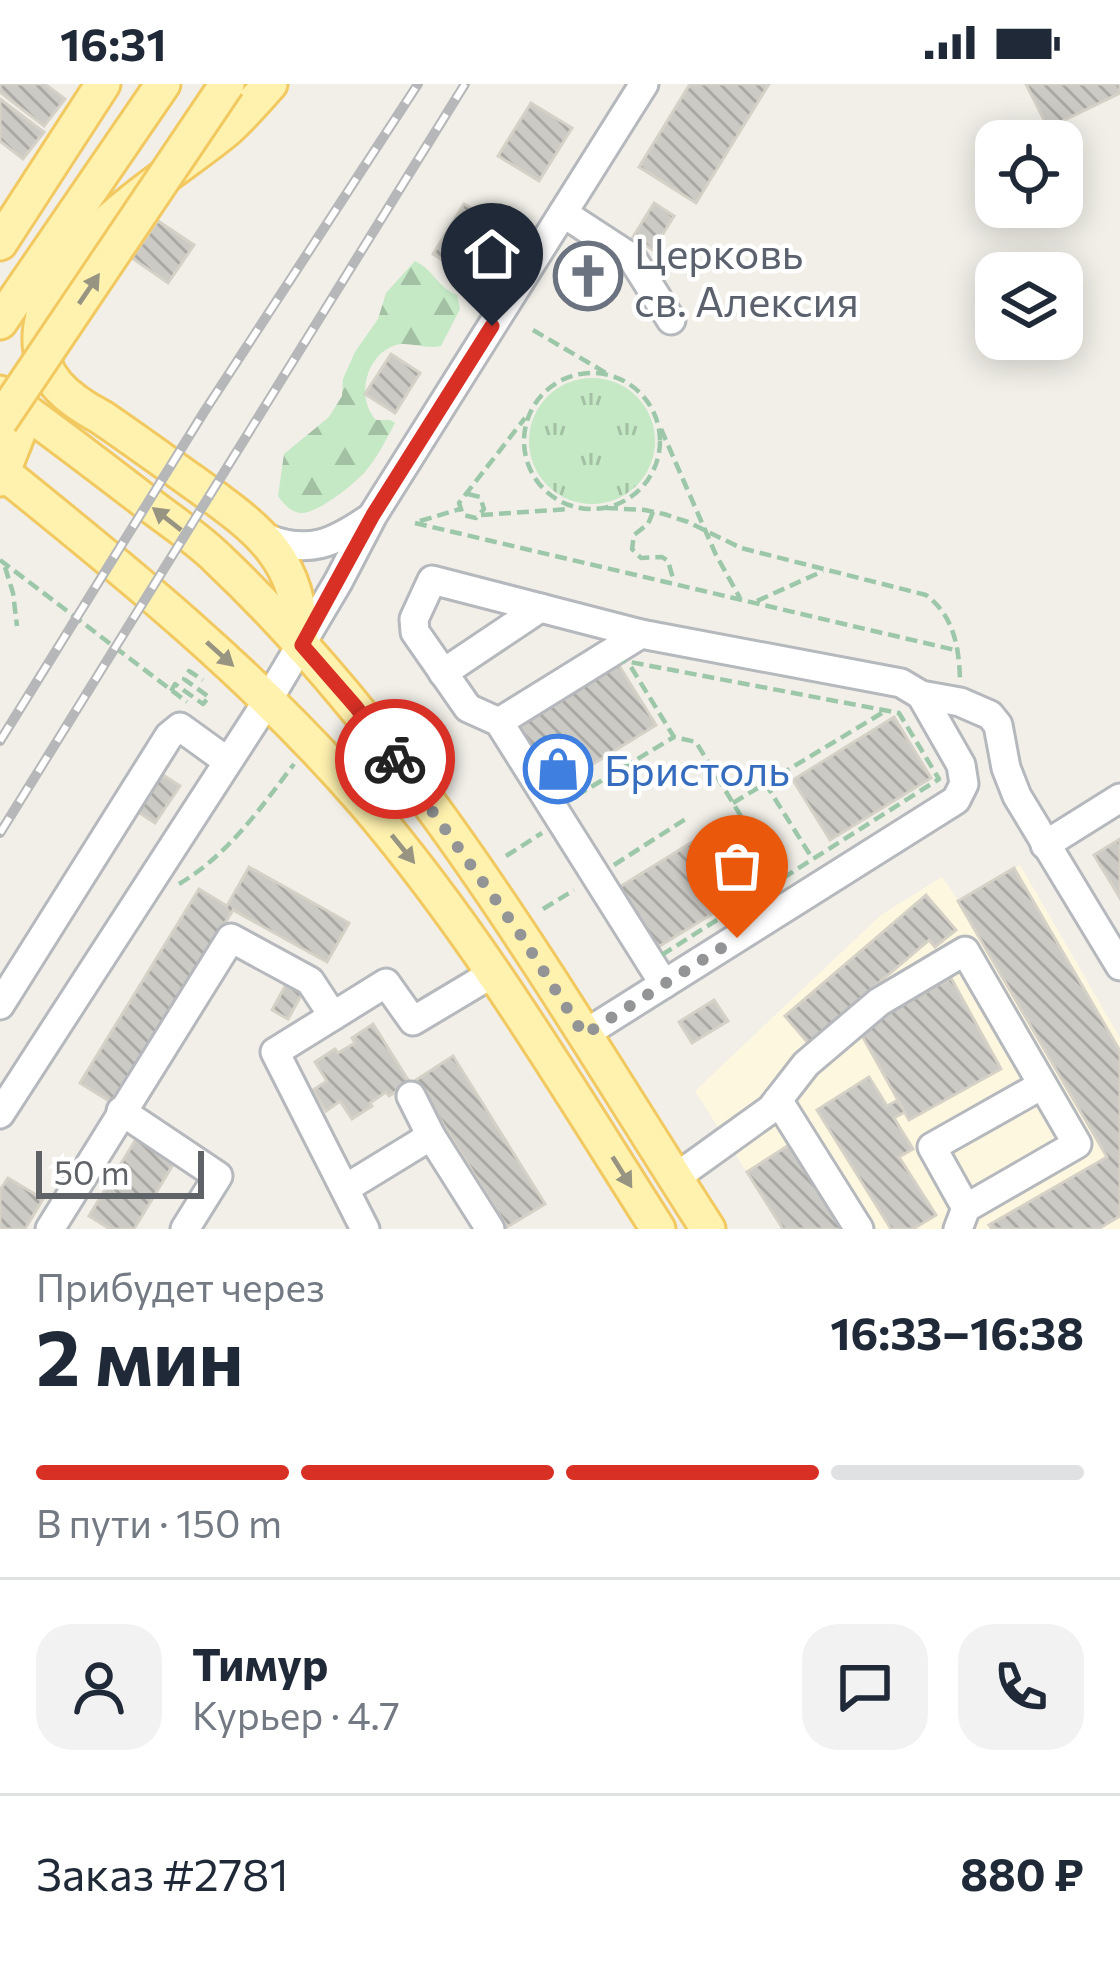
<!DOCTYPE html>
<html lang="ru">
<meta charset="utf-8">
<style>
body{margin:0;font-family:Commissioner,sans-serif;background:#f2f2f3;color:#1f2937;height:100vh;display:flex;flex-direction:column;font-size:45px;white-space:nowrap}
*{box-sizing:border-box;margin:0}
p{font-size:39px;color:#747a83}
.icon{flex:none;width:66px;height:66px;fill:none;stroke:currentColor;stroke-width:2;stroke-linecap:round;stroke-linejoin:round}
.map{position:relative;height:1145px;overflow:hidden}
.drawer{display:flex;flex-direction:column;background:#fff;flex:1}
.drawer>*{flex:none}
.controls{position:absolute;left:975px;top:36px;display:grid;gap:24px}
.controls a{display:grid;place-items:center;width:108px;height:108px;border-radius:24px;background:#fff;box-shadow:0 6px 30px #0003;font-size:60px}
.scale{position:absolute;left:36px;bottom:30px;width:168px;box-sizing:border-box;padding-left:12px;border:6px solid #5f6368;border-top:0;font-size:33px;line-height:42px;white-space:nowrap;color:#5f6368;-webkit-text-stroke:9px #fff;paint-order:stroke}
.pin{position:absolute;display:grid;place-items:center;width:102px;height:102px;color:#fff;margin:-123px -51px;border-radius:50% 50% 50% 0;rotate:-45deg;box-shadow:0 0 12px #0007}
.pin .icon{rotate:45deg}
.courier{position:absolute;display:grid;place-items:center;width:120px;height:120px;margin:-60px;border:9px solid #d93025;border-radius:50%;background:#fff;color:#222;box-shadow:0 3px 15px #0007}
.overview em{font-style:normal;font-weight:700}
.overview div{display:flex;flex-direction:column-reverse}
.overview{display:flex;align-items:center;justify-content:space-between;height:204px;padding:0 36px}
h1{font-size:78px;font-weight:700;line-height:90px}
.bar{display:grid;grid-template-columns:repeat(4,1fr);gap:18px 12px;align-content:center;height:144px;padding:0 36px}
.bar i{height:15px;border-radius:9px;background:#e0e1e3}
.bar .selected{background:#d93025}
.bar p{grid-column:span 4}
.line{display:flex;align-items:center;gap:30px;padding:0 36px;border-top:3px solid #e0e1e3}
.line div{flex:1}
.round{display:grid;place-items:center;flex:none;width:126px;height:126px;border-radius:36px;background:#f2f2f3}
.status{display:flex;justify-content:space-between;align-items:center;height:84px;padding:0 60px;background:#fff;direction:ltr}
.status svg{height:33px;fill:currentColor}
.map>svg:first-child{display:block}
.commercial{fill:#fef7e0}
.forest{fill:url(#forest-firs)}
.park{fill:url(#park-tufts)}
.building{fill:url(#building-back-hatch);stroke:#d6d1c6;stroke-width:3}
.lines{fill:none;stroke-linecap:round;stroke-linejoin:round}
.minor-casing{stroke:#b5b8bc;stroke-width:33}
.major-casing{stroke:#f2c960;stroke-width:39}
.path{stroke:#9cc7a9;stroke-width:4.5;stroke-dasharray:12 6;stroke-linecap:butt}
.minor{stroke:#fff;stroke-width:27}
.major{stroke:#fff2af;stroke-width:33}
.rail-casing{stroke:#b6b7b8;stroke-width:10}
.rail{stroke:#fff;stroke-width:6;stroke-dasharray:18;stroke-linecap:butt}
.major-bridge-casing{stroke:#f2c960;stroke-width:39;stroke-linecap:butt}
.major-bridge{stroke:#fff2af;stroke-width:33}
.oneway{fill:#979581}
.done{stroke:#929495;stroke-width:12;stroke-dasharray:0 21.6}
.route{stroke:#d93025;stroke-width:15}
.labels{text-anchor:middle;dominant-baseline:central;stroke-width:9;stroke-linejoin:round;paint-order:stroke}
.worship-label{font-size:42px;fill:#5b616d;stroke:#fff;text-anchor:start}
.shop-label{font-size:42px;fill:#366cbe;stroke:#fff;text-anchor:start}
</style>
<div class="status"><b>16:31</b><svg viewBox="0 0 49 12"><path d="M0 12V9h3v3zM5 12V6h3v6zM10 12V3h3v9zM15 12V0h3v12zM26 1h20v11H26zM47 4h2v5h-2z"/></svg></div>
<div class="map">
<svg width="1120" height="1145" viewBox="0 0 1120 1145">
<defs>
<pattern id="forest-firs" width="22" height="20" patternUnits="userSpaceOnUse" patternTransform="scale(3)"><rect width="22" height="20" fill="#c5e8c5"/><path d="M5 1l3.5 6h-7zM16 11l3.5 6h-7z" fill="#a3c0a4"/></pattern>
<pattern id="park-tufts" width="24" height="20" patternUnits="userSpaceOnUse" patternTransform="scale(3)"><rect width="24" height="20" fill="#c5e8c5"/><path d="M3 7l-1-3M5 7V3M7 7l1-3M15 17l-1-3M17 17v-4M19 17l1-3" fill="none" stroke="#a3c0a4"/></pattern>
<pattern id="building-back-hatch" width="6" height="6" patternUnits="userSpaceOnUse" patternTransform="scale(3)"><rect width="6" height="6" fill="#cccac5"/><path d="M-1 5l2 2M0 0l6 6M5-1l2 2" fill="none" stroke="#a9a8a4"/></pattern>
</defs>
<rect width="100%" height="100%" fill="#f1efe8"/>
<polygon class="commercial" points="1020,781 1120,954 1120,1145 783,1145 695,1007 881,831 942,793 959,817"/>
<path class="forest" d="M415,177C434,186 436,202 457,211L460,225L441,262C424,266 407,256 393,262C365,273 356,315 376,336H390L395,339C386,356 377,374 365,388C354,400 317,430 301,429C290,428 284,420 278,412L284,370L329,333L342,312L343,295L355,268L378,235L386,209Z"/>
<circle class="park" cx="592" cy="357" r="63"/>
<g class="building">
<polygon points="0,0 45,0 65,15 44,42 0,8"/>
<polygon points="690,0 769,0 696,119 639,83"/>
<polygon points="1026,0 1120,0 1120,9 1048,44"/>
<polygon points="0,15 44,48 23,75 0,57"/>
<polygon points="531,19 572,44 539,97 498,72"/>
<polygon points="654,119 674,132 653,166 633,153"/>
<polygon points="464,120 509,148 478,199 433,170"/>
<polygon points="158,137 194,161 168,199 132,174"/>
<polygon points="596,165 609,174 605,179 608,181 587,215 577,220 572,218 567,208 568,203 590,169 592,171"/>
<polygon points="391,270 420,289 395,329 365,310"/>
<polygon points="618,580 656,641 556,703 518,642"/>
<polygon points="894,633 931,694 830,756 793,696"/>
<polygon points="157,687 180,702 155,739 132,724"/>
<polygon points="718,742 756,803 655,865 618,804"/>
<polygon points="1120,755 1120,814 1094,771"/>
<polygon points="249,783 349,839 327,878 233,826 114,1020 80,999 199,805 227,822"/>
<polygon points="1014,784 1120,967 1120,1132 1098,1145 992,1145 989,1141 1107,1073 958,817"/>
<polygon points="926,811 956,846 935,863 929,856 808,959 785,932"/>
<polygon points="951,894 1001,985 909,1036 859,946"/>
<polygon points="288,897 304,906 288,935 272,926"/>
<polygon points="714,916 728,937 692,959 679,938"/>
<polygon points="373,940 410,999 389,1012 386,1008 370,1019 372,1022 352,1035 340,1017 326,1027 313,1006 327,997 315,978 335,965 338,969 355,959 352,954"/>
<polygon points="453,972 545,1120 507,1143 416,996"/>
<polygon points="869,993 887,1022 898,1016 905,1028 894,1034 913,1065 899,1073 936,1131 913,1145 891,1145 817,1026"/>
<polygon points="136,1055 174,1079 134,1145 110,1145 89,1132"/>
<polygon points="792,1059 846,1145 783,1145 747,1088"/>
<polygon points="8,1094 43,1115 25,1145 0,1145 0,1106"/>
</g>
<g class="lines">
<defs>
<g id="minor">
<polyline points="563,129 632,174 671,236"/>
<path d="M266,454C309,471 334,459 370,434"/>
<polyline points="641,550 432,496 414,535 415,548 468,624 499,638 664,900"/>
<polyline points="443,589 540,524"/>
<polyline points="499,638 641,550 901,599 921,611 960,618 990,631 998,641 1006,684 1017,712 1120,882"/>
<polyline points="1045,761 1120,714"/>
<polyline points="0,921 169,652 180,643 227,677"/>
<polyline points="333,932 275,968 365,1145"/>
<polyline points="583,951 956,716 964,700 961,681 921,611"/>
<polyline points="411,1012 431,1052"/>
<polyline points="778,1016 859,1145"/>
<polyline points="121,1027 218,1092 185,1145"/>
<polyline points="0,1030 268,616 338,498 373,431 644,0"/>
<polyline points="675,1094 771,1025 806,980 879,918 965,867 1077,1060 966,1124 958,1145"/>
<polyline points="346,1104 431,1052 490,1145"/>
<polyline points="966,1124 932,1063 1042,1001"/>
<polyline points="50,1145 231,854 310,897 333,932 386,899 413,937 495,888"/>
</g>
<g id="major">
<path d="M270,0C256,16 241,33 225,47C163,98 45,162 40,251C38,292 67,315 101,333C132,354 162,376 193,398C258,445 301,473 301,561"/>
<polyline points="0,159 103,0"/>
<polyline points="0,238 163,0"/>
<path d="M0,309C50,344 98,381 146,418C170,437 197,454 218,475C420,666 559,914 708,1145"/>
<path d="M0,386C128,489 256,593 364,718C477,850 565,999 658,1145"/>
<polyline points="0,395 21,342 19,322"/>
</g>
</defs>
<use href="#minor" class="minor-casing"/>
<use href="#major" class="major-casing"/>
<g class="path">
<polyline points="533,246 606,289"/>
<circle cx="592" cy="357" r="68"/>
<polyline points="661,345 716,471 740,514"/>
<polyline points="468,410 480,413 484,425 476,434 463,431 459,419 525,334"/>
<path d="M606,424L645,426L664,430L688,438L741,464L926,511C954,532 959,563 960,596"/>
<polyline points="653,428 648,440 634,451 632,465 641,474 662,473 668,477 674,498"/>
<polyline points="481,431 570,425"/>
<polyline points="420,437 460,425"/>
<polyline points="415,439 959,567"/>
<polyline points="0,476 187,618"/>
<polyline points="5,483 13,509 17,542"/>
<polyline points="757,517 823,487"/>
<polygon points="614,575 899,629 939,695 657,874 510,639"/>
<polyline points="631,583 674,653 696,658 779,795"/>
<polyline points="171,607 175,600 203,620 209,613 184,595 189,587 203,596"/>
<polyline points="765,699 812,774"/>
<polyline points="576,712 674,653"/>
<polyline points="733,719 882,629"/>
<polyline points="506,772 542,749"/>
<polyline points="614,781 687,734"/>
<path d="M179,800C229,770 259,726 294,680"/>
<polyline points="543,825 574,806"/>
</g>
<use href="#minor" class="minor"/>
<use href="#major" class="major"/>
<defs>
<g id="rail">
<polyline points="0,657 204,328 418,0"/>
<polyline points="0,749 465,0"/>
</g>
</defs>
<use href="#rail" class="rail-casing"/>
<use href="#rail" class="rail"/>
<defs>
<polyline id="major-bridge" points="0,337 227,0"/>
</defs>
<use href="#major-bridge" class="major-bridge-casing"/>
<use href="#major-bridge" class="major-bridge"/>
</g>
<defs><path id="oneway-solid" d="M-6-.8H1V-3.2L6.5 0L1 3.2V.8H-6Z" transform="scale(3)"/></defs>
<g class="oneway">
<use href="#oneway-solid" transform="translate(89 205) rotate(-56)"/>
<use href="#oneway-solid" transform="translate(167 435) rotate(-142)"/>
<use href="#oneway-solid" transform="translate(220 570) rotate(42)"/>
<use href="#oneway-solid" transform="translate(403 765) rotate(51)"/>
<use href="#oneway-solid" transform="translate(622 1088) rotate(58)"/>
</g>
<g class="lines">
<polyline class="done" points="395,675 520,850 584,951 737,854"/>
<polyline class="route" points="395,675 356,623 302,561 373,431 492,242"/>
</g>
<defs>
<symbol id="church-ring" viewBox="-11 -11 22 22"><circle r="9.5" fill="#fff" stroke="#6b7280" stroke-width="1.5"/><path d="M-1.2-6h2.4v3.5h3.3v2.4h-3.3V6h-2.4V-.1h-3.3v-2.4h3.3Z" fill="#6b7280"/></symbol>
<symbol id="shop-ring" viewBox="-11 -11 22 22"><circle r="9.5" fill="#fff" stroke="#3f7fe0" stroke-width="1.5"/><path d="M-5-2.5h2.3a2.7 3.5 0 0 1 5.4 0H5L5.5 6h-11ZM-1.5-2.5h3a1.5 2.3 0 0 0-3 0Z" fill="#3f7fe0"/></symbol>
</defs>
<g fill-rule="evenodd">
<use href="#church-ring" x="550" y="154" width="76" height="76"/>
<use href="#shop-ring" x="520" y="647" width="76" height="76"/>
</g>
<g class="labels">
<g class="worship-label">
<text x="634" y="168">Церковь<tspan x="634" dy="48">св. Алексия</tspan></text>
</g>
<g class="shop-label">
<text x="604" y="685">Бристоль</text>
</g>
</g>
</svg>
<div class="controls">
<a><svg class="icon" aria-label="locate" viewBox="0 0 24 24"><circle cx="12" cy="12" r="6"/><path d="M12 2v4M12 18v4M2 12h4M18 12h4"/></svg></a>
<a><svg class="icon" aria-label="layers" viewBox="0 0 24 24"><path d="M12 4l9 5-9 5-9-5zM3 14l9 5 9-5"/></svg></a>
</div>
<div class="scale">50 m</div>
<div class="pin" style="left:737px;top:854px;background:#ea580c"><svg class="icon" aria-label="bag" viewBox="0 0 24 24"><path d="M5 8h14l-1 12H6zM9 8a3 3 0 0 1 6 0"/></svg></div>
<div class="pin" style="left:492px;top:242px;background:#1f2937"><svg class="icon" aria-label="home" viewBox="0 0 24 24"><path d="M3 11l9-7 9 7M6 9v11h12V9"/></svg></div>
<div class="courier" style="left:395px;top:675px"><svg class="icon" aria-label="bike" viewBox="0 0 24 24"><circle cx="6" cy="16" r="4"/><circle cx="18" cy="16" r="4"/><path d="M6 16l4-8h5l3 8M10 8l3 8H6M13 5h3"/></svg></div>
</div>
<section class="drawer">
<div class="overview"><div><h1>2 мин</h1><p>Прибудет через</p></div><em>16:33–16:38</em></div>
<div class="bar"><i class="selected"></i><i class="selected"></i><i class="selected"></i><i></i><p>В пути · 150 m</p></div>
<div class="line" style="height:216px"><a class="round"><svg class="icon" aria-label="person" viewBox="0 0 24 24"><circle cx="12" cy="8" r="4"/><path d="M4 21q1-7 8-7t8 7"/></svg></a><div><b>Тимур</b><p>Курьер · 4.7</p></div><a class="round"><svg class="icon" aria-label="chat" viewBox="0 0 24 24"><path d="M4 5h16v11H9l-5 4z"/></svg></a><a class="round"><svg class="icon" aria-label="phone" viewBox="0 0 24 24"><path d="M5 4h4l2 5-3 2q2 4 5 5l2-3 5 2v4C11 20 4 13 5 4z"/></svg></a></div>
<div class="line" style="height:156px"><div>Заказ #2781</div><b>880 ₽</b></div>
</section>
